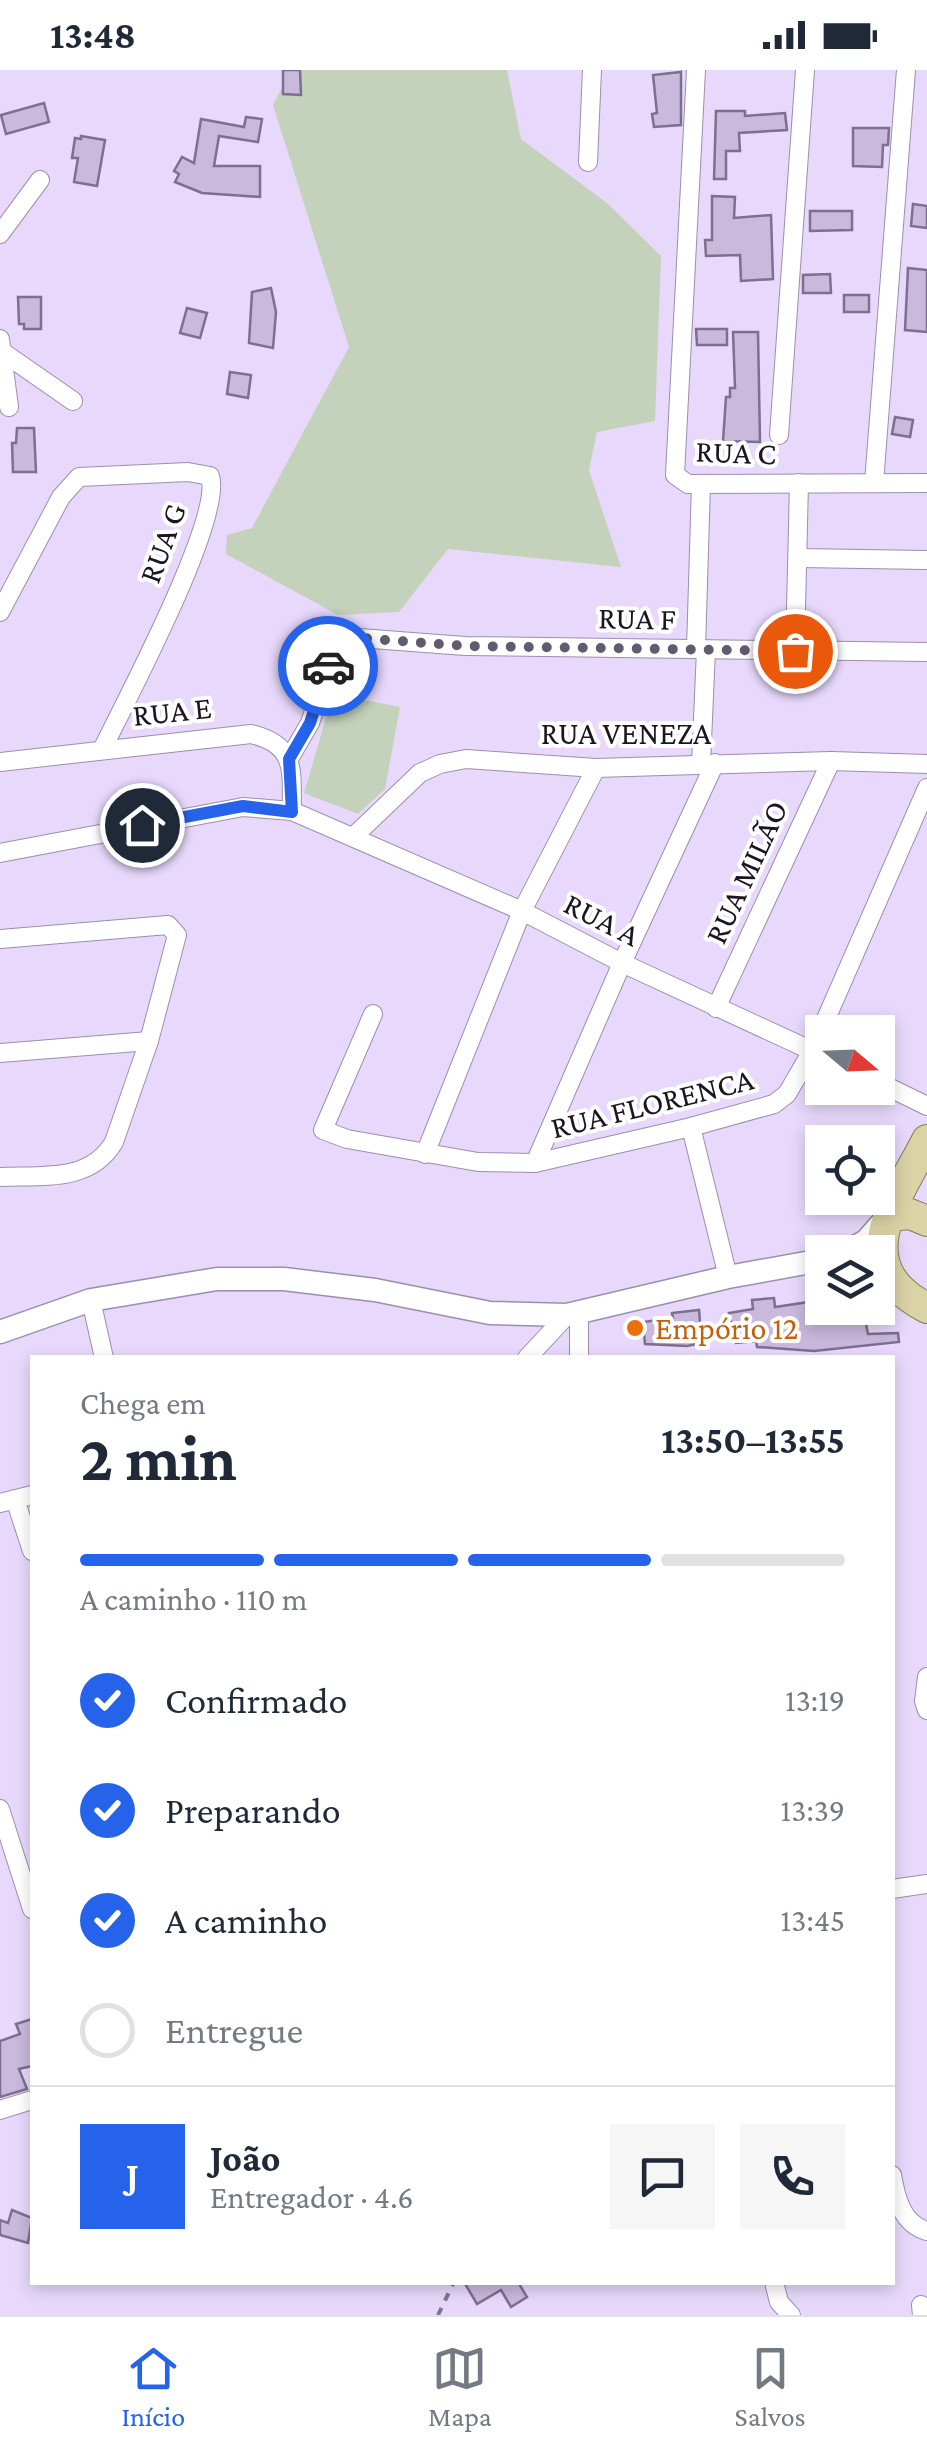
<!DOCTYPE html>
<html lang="pt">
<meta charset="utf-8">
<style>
body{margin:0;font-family:"Crimson Pro",serif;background:#f6f6f7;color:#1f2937;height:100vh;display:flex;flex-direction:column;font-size:38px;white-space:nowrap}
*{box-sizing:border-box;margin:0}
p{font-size:32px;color:#747a83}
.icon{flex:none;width:55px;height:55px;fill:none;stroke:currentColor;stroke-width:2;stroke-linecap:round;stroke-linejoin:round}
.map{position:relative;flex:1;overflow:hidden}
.panel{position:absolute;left:30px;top:1285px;width:865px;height:930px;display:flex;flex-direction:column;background:#fff;border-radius:0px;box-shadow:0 5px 15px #0003}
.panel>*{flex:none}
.needle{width:65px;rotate:109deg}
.buttons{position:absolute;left:805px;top:945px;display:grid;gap:20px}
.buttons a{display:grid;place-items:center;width:90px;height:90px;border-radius:0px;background:#fff;box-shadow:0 5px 15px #0003;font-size:50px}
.pin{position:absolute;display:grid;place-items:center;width:85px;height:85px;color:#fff;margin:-42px;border:5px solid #fff;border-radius:50%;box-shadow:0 2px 10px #0007}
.courier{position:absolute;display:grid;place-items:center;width:100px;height:100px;margin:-50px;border:8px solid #2563eb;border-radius:50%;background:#fff;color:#222;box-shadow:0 2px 12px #0007}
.head em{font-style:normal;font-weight:700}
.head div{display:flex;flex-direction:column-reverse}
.head{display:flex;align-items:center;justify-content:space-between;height:170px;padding:0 50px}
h1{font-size:65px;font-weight:700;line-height:75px}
.bar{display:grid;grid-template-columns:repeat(4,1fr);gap:15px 10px;align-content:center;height:120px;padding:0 50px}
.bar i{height:12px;border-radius:8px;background:#e0e1e3}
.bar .active{background:#2563eb}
.bar p{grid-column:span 4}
.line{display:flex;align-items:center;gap:25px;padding:0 50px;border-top:2px solid #e0e1e3}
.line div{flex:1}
.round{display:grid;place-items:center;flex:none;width:105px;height:105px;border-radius:0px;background:#f6f6f7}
ol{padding:0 50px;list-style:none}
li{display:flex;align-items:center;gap:30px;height:110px}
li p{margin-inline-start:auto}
li .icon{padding:10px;border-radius:50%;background:#2563eb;color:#fff;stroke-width:4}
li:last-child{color:#747a83}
li i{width:55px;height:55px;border:5px solid #e0e1e3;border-radius:50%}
.status{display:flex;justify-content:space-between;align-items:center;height:70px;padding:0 50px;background:#fff;direction:ltr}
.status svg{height:28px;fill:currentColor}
.menu{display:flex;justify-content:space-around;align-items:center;height:140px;border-top:2px solid #e0e1e3;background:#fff;font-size:28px;color:#747a83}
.menu a{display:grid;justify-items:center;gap:5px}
.menu .active{color:#2563eb}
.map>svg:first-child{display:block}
.green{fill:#c4d2bb}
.building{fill:#c9b9dd;stroke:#7d6f8e;stroke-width:2.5}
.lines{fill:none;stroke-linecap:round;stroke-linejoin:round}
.minor-casing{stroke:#9c8eae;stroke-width:20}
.tertiary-casing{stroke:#9c8eae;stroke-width:25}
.primary-casing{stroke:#877d51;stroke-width:32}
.path{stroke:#7f758c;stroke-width:4;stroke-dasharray:8 8;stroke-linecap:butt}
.minor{stroke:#fff;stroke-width:18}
.tertiary{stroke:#fff;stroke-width:22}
.primary{stroke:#dad3a6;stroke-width:30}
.done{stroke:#625a6e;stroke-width:10;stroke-dasharray:0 18}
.route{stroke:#2563eb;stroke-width:12}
.food-dot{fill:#e8710a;stroke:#fff;stroke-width:4}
.labels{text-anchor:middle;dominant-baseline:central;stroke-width:8;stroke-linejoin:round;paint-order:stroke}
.street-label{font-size:32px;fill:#1a1521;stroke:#fff}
.food-label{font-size:32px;fill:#c56008;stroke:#fff;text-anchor:start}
</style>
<div class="status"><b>13:48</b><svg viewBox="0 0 49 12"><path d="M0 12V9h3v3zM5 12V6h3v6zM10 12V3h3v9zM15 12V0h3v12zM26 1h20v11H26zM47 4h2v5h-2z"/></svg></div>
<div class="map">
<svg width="927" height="2245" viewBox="0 0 927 2245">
<rect width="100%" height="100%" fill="#e8d9fc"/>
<g class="green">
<polygon points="291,0 507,0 521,69 607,133 661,186 655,351 597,362 589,400 621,497 448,479 399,542 338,545 226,484 227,465 252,458 349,277 273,35"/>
<polygon points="333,624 400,637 385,719 358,744 304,723"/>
</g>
<g class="building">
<polygon points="283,0 300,0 301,25 283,24"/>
<polygon points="681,2 681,55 654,57 652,44 657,43 653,5"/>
<polygon points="44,33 49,52 6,64 1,45"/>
<polygon points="716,41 745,41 745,46 785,43 787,60 739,63 740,81 726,81 726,109 714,109"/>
<polygon points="246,47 262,49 258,72 219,66 214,96 260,96 260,127 202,123 175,112 179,104 174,101 182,87 194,93 201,49 244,57"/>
<polygon points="853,58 889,58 888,75 883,75 882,97 853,96"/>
<polygon points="81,66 105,70 97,116 74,112 78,88 72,88 75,68 81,69"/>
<polygon points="712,126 735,127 734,148 771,145 773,209 741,211 740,185 706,186 705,170 712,170"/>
<polygon points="913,134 927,136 927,158 911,156"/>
<polygon points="810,141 852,141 852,160 810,161"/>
<polygon points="908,198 927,200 927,262 905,260"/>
<polygon points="830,204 831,223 803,223 803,205"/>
<polygon points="271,218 276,242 273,278 249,273 252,222"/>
<rect x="844" y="225" width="25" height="17"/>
<polygon points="18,227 41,227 41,259 24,259 24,254 19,254"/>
<polygon points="187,238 207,243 200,268 180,263"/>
<polygon points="696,259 727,259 727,275 697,275"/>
<polygon points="733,262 758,262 760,372 723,371 726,327 730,327 730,318 735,318"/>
<polygon points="230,302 251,305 248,328 227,324"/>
<polygon points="895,347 913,350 910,367 892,364"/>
<polygon points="17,358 34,358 36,402 13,402 12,373 16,373"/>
<polygon points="774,1228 775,1237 822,1230 822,1238 863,1238 868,1264 898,1263 899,1272 814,1281 757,1277 756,1271 736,1273 729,1243 753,1239 752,1230"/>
<polygon points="699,1240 702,1273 687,1276 645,1274 643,1252 673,1248 672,1243"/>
<polygon points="32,1949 32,1996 19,1999 27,2019 0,2027 0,1971 20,1964 16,1954"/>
<polygon points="12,2140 32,2148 28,2173 0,2165 0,2150 8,2153"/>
<polygon points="464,2212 518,2212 527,2227 511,2237 501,2220 477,2234"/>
</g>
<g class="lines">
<defs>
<g id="minor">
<polyline points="696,0 675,405 688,414 927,413"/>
<polyline points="588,92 592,0"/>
<polyline points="0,164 40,110"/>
<polyline points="0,269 9,337"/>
<polyline points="1,281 73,331"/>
<polyline points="779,365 805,0"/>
<polyline points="874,413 906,0"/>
<polyline points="799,488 927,490"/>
<path d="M0,542L61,427L79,407L188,402L210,406C224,447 125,632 103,678"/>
<polyline points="696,579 701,414"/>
<polyline points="795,581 799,413"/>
<polyline points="289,689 310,653 334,580 345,570 359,568 465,576 927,582"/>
<path d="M0,692L251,664C298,675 291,702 292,741"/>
<polyline points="701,694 706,580"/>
<polyline points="353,767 420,703 440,694 466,689 596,698 831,691 927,694"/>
<polyline points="0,783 243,737 292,741 522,841 622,893 821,985"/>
<path d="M0,869L168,855L177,865L149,971L114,1072C90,1113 42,1105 0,1107"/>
<polyline points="716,938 831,691"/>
<polyline points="373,944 323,1060 347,1069 478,1092 535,1093 691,1057 774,1034 787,1024 812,981 927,718"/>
<polyline points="0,983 149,971"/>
<polyline points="878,1012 927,1036"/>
<polyline points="691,1057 728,1207"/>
<polyline points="425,1084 522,841 596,698"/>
<polyline points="535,1093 622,893 715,693"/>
<polyline points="91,1230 104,1288"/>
<polyline points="527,1288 567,1245"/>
<polyline points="579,1288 579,1242"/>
<polyline points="15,1429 32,1481"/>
<polyline points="0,1433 32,1425"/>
<polyline points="927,1607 924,1631 927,1640"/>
<polyline points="0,1739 32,1839"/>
<polyline points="892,1819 927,1814"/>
<polyline points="0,2040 32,2030"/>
<path d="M892,2105C896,2128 902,2154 927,2161"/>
<polyline points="774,2212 779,2232 791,2245"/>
<polyline points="921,2235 922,2245"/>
</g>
<g id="tertiary">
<polyline points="846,1182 866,1171 888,1146"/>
<polyline points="0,1262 91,1230 217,1209 284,1209 375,1220 490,1243 567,1245 728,1207 822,1190"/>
</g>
<g id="primary">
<path d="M927,1070C897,1129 844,1195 927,1238"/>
<polyline points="888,1146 910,1144 927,1151"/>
</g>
</defs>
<use href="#minor" class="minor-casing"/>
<use href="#tertiary" class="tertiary-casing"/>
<use href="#primary" class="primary-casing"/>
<polyline class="path" points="438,2245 454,2212"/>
<use href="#minor" class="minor"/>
<use href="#tertiary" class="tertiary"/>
<use href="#primary" class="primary"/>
</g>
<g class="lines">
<polyline class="done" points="328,596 337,575 359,568 466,576 795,581"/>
<polyline class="route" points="142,755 243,736 292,742 289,689 310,653 328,596"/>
</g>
<circle class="food-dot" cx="635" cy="1258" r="10"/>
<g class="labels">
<g class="street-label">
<text transform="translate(736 382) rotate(2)">RUA C</text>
<text transform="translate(162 473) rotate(-70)">RUA G</text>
<text transform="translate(637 548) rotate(1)">RUA F</text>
<text transform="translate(172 641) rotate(-6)">RUA E</text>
<text x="626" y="663">RUA VENEZA</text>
<text transform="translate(746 802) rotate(-65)">RUA MILÃO</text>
<text transform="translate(602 849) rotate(27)">RUA A</text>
<text transform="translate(652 1033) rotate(-14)">RUA FLORENCA</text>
</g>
<g class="food-label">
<text x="655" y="1258">Empório 12</text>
</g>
</g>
</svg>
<div class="buttons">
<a><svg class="needle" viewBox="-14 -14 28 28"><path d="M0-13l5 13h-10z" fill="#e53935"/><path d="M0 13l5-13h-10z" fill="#747a83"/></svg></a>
<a><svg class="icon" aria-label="locate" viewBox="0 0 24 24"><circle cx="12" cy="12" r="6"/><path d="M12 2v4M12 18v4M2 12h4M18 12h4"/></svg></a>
<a><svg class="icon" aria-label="layers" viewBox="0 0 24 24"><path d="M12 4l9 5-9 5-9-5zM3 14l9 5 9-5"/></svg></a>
</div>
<div class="pin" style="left:795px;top:581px;background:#ea580c"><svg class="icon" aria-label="bag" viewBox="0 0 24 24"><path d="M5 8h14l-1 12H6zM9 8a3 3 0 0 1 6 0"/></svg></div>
<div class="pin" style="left:142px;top:755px;background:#1f2937"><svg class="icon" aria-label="home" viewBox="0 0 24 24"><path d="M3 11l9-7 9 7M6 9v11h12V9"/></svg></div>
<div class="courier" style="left:328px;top:596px"><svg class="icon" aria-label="car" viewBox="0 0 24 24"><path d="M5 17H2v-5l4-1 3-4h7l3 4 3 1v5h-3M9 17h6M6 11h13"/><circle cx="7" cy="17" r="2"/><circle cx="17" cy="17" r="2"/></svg></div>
<section class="panel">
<div class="head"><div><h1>2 min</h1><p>Chega em</p></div><em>13:50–13:55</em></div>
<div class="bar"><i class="active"></i><i class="active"></i><i class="active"></i><i></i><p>A caminho · 110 m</p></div>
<ol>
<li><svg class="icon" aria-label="check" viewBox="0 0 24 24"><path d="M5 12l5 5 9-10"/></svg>Confirmado<p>13:19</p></li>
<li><svg class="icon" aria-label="check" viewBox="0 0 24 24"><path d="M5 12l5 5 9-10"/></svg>Preparando<p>13:39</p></li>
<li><svg class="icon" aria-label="check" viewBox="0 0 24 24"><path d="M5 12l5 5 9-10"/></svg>A caminho<p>13:45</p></li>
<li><i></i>Entregue</li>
</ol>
<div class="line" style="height:180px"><b class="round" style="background:#2563eb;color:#fff">J</b><div><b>João</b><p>Entregador · 4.6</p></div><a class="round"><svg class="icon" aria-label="chat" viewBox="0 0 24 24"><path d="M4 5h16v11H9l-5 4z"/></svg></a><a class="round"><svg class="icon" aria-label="phone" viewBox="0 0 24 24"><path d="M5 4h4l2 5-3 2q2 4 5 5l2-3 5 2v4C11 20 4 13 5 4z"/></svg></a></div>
</section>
</div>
<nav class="menu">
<a class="active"><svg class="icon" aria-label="home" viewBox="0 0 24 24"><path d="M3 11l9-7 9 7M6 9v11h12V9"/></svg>Início</a>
<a><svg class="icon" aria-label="map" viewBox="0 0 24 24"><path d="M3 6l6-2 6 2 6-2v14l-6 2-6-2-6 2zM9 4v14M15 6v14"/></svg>Mapa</a>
<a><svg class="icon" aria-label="saved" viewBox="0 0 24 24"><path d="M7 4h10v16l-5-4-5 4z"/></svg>Salvos</a>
</nav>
